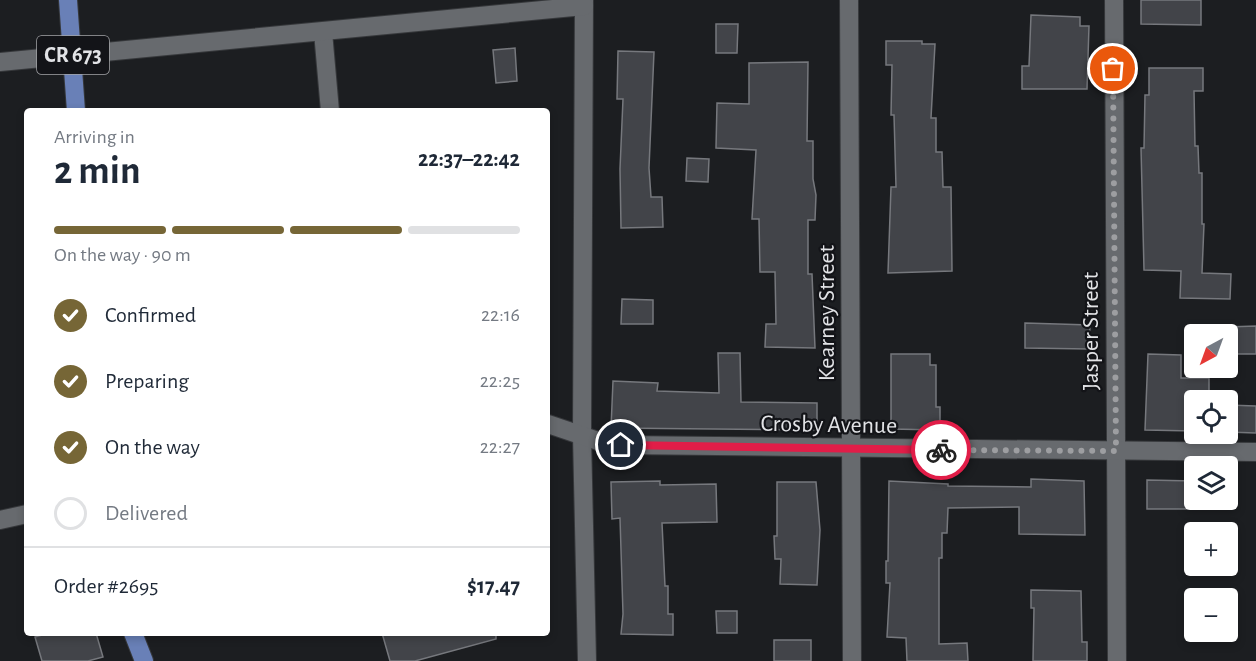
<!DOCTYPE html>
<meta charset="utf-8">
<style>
body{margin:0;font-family:"Alegreya Sans",sans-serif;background:#f2f2f3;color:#1f2937;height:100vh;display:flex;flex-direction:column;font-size:22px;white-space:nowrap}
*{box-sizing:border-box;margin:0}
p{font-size:20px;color:#747a83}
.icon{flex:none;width:33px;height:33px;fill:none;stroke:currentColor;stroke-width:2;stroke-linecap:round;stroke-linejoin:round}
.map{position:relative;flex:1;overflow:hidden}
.details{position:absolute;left:24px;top:108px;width:526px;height:528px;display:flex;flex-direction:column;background:#fff;border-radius:6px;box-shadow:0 3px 9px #0003}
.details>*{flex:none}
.needle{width:39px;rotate:221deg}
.fabs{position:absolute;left:1184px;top:324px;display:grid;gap:12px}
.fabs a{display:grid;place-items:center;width:54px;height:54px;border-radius:6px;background:#fff;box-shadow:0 3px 9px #0003;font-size:30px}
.pin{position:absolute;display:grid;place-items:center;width:51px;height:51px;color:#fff;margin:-26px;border:3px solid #fff;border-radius:50%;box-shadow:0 2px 6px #0007}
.courier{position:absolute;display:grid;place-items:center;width:60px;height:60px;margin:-30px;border:4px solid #e11d48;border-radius:50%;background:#fff;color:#222;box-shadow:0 2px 8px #0007}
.headline em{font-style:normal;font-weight:600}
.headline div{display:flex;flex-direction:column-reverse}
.headline{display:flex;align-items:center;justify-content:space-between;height:102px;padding:0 30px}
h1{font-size:39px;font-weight:600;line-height:45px}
.bar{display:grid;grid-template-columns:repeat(4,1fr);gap:9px 6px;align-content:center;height:72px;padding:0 30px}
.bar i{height:8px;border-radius:4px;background:#e0e1e3}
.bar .current{background:#766636}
.bar p{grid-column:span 4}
.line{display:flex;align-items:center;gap:15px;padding:0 30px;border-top:2px solid #e0e1e3}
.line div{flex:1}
ol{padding:0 30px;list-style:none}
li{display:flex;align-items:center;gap:18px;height:66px}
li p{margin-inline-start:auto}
li .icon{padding:6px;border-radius:50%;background:#766636;color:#fff;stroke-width:4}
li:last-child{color:#747a83}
li i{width:33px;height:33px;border:3px solid #e0e1e3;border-radius:50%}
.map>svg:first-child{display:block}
.building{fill:#424449;stroke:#76787d;stroke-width:1.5}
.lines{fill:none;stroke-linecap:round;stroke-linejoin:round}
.minor-casing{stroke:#36383b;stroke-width:20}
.major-casing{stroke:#36383b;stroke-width:20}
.minor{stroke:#676a6e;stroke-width:18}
.major{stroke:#6980b7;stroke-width:18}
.done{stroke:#9d9ea1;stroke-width:6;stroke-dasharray:0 10.8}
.route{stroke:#e11d48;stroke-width:8}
.labels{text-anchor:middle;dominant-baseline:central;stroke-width:4.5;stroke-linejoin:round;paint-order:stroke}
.shield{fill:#131418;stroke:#a4a5a8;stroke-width:1.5}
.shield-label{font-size:22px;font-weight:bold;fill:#e2e3e6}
.street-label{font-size:24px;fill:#e2e3e6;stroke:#131418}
</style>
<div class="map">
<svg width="1256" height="661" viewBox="0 0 1256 661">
<rect width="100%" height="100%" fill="#1c1e21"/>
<g class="building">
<polygon points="1141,0 1201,0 1201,25 1141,24"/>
<polygon points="1031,15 1080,17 1080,26 1089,26 1087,89 1022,89 1022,66 1029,66"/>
<polygon points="716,24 738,24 737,53 716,53"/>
<polygon points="886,41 922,41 922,44 935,44 931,118 936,118 936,152 942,152 943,187 951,187 952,271 888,273 891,187 896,187 894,115 891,115 892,65 886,65"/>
<polygon points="515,48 517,81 496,83 493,50"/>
<polygon points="618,51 654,52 649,168 651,197 662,197 663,227 621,228 620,169 623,99 617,99"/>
<polygon points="808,62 807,141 813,141 813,179 816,195 815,220 808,220 808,274 812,274 815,348 765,347 766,324 776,324 775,272 760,272 759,219 752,219 756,150 716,148 717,103 749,104 749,63"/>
<polygon points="1149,68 1203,68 1203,91 1194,91 1195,146 1198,146 1199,173 1202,173 1202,224 1204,224 1202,273 1231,274 1230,299 1180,298 1181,271 1144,270 1141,148 1144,148 1145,95 1149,95"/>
<polygon points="687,158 709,159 708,182 686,181"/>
<polygon points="622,299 653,300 653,324 621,324"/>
<polygon points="1025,323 1090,325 1089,349 1025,348"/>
<polygon points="1256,326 1256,354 1227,354 1227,327"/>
<polygon points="718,353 740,353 741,402 817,403 817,430 611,428 613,381 658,383 657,391 719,393"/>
<polygon points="891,354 930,354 930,365 936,365 936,407 940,407 940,430 891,429"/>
<polygon points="1148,354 1181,355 1181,378 1209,378 1209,400 1194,400 1194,431 1145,430"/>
<polygon points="1227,405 1256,406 1256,433 1227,432"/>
<polygon points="1031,479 1084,481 1085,535 1019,534 1019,507 948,508 947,533 942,533 942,558 939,558 939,644 967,643 968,661 907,661 906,638 887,637 890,583 886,583 886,561 888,561 889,481 948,484 948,486 1031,487"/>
<polygon points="1147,480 1194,481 1194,509 1147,509"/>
<polygon points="660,481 660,485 716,484 717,522 662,523 665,586 668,586 668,614 673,614 673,635 621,634 623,614 620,518 612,519 611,482"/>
<polygon points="777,482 816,482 820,530 817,585 780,584 781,559 775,559 774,536 777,536"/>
<polygon points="1031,590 1081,591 1082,642 1087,642 1087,661 1033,661 1034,608 1031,608"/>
<polygon points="716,611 737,611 737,633 717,633"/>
<polygon points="49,633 96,633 103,657 88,661 42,661 35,637"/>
<polygon points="382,633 496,633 496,639 415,661 390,661"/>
<rect x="774" y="640" width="37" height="21"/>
</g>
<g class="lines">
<defs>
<g id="minor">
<polyline points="584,0 582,436 587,661"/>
<polyline points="849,0 852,661"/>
<polyline points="1114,0 1117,661"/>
<polyline points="323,32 330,111"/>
<polyline points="0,62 584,6"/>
<polyline points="548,424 604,443 621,445 1256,452"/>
<polyline points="0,520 27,514"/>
</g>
<g id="major">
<polyline points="68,0 76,111"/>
<polyline points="133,633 144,661"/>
</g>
</defs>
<use href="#minor" class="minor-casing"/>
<use href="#major" class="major-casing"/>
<use href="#minor" class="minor"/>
<use href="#major" class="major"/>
</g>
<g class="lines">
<polyline class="done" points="941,450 1116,451 1113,69"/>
<polyline class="route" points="621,445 941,450"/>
</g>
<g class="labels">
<rect class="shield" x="37" y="36" width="72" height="38" rx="4.5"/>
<g class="shield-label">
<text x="73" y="55">CR 673</text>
</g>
<g class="street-label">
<text transform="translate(827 313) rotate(-90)">Kearney Street</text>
<text transform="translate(1091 331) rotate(-90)">Jasper Street</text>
<text transform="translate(829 425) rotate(1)">Crosby Avenue</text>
</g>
</g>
</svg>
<div class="fabs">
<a><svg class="needle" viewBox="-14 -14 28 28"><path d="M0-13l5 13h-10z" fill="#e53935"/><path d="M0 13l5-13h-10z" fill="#747a83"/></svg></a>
<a><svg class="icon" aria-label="locate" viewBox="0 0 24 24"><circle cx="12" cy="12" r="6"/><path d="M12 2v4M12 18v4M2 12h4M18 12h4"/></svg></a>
<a><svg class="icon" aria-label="layers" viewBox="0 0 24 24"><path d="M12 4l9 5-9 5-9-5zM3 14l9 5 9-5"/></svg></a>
<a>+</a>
<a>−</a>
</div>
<div class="pin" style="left:1113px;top:69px;background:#ea580c"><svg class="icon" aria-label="bag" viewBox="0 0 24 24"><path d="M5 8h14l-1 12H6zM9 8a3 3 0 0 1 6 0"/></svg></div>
<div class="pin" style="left:621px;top:445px;background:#1f2937"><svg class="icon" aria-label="home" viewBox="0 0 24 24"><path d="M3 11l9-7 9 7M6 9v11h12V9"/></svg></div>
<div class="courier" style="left:941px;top:450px"><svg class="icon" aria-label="bike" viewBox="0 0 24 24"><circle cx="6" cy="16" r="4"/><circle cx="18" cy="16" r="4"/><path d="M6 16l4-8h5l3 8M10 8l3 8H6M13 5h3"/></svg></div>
<section class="details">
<div class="headline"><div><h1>2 min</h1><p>Arriving in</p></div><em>22:37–22:42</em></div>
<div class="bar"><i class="current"></i><i class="current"></i><i class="current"></i><i></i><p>On the way · 90 m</p></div>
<ol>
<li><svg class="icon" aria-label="check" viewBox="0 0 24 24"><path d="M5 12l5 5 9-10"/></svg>Confirmed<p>22:16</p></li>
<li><svg class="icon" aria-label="check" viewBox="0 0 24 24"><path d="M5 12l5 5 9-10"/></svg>Preparing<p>22:25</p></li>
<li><svg class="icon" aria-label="check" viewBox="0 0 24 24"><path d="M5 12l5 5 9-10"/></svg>On the way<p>22:27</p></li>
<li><i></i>Delivered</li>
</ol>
<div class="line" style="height:78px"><div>Order #2695</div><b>$17.47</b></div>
</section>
</div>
